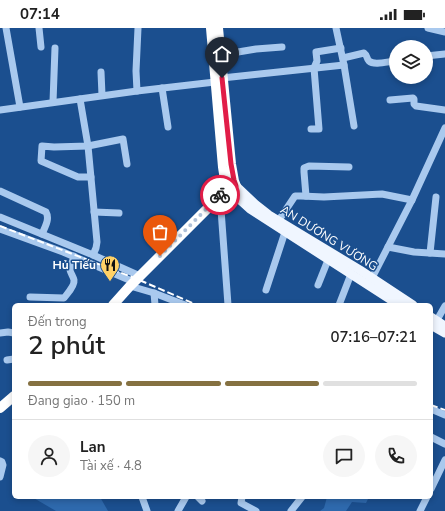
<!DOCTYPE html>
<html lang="vi">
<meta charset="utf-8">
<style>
body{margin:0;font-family:"Nunito Sans",sans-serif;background:#f6f6f6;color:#222;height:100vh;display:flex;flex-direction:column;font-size:15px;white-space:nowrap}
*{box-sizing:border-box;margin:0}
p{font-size:13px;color:#767676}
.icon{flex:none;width:22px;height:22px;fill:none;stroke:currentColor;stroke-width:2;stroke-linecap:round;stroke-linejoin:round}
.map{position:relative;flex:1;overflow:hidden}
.panel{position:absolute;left:12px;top:275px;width:421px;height:196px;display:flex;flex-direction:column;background:#fff;border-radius:6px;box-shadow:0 2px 6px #0003}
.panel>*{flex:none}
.fabs{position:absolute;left:389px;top:12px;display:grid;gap:8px}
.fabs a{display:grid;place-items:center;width:44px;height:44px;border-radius:50%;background:#fff;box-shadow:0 2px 6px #0003;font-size:20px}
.pin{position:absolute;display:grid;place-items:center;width:34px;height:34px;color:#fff;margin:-41px -17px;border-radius:50% 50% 50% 0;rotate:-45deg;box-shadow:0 0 4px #0007}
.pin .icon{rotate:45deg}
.courier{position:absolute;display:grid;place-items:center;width:40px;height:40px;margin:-20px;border:3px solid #e11d48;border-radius:50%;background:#fff;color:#222;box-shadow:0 1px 5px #0007}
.overview em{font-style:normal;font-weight:600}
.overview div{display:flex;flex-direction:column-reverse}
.overview{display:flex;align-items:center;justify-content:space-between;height:68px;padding:0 16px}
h1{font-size:26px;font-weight:600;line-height:30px}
.bar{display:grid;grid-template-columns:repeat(4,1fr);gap:6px 4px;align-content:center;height:48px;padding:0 16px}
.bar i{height:5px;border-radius:3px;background:#e0e0e0}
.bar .on{background:#857141}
.bar p{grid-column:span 4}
.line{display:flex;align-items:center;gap:10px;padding:0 16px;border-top:1px solid #e0e0e0}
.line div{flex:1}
.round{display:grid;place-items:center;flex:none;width:42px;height:42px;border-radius:21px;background:#f6f6f6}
.status{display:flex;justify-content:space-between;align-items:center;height:28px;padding:0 20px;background:#fff;direction:ltr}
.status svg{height:11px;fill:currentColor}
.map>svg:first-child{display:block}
.green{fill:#2e69ad}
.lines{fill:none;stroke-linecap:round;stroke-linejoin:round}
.minor{stroke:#a9c9ee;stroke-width:7}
.major{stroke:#f0f6ff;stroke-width:9}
.highway{stroke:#fff;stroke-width:10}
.rail{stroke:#fff;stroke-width:2;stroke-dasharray:7 3;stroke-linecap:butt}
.done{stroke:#afc1d8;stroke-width:4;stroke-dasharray:0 7.2}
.route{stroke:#e11d48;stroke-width:5}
.labels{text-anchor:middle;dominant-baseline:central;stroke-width:3;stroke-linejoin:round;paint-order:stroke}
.street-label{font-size:12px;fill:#fff;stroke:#1b4f8f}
.poi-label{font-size:12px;font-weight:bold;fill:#fff;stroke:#1b4f8f;text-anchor:end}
</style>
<div class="status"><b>07:14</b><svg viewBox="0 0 49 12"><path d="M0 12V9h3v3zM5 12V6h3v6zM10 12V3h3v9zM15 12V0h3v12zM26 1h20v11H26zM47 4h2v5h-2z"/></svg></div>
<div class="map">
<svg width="445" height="483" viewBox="0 0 445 483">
<rect width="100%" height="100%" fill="#1b4f8f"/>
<g class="green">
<polygon points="32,469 100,469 108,483 56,483"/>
<polygon points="327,469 369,469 366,475 352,474 346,483 320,483 324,480"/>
</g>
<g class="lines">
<g class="minor">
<polyline points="6,0 20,79"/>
<polyline points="39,0 41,19"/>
<polyline points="336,0 344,37 354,98"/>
<polyline points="428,0 445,4"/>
<polyline points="220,27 256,21 282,19"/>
<polyline points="426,28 445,26"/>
<path d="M343,30L364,25C368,28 366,30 369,33C374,38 390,33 396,33"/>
<polyline points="101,44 102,67"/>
<polyline points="222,50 344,37"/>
<polyline points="162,60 168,99"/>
<polyline points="137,63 136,43 138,0"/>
<polyline points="390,72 413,70 414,71 414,76 416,78 445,82"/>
<polyline points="53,74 55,20"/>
<polyline points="0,82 137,63 215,54"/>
<polyline points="311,101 319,101 314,40 317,33 316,24 341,20"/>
<polyline points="91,149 78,149 41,133 42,118 54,119 88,118 123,111 127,136"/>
<path d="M0,163L46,184C50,191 45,199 42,206"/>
<polyline points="220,168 228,277"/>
<polyline points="306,168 304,144 304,140 309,138 349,139"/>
<polyline points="94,184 119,185"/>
<polyline points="0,189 93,227 96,220 97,214 88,118 80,71"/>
<polyline points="279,192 295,168 301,168 324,169 382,166 412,172"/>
<polyline points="0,201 63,224 134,254"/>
<polyline points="388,219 414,224 445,226"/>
<polyline points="430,225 436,169"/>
<polyline points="93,227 140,248"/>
<polyline points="372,250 412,172 445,100"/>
<polyline points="318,257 328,232"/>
<polyline points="130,258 154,265 185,277"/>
<polyline points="266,262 285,204"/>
<polyline points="154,265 155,277"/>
<path d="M30,269L64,270C67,266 75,258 74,252C73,248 71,246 70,242L74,228"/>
<polyline points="339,277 351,246"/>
<polyline points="437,292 445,278"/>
<polyline points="0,305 8,304 14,305"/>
<polyline points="7,332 14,331"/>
<polyline points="431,381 445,387"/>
<polyline points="431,409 445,416"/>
<polyline points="0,433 2,434 3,437 0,449"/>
<polyline points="431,461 445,432"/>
<polyline points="142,469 147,483"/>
<polyline points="198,469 202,473"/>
<polyline points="242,469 241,475 256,483"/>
<polyline points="178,483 186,469"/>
<polyline points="291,483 302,469"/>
<polyline points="420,483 427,469"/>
</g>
<g class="major">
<polyline points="236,158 255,176 269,187 360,242 413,277"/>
<polyline points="229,162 250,181 399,277"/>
<polyline points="431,289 445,298"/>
<polyline points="431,297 445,305"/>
</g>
<g class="highway">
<polyline points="211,0 223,139 225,152 229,162"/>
<polyline points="113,277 130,258 220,168 236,158 234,153 231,136 218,0"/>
<polyline points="0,380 14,368"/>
</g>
<g class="rail">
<polyline points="0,198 137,251 197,277"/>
<polyline points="431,377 445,382"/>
</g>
</g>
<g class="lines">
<polyline class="done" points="160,228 220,167"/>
<polyline class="route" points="220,167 236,158 234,152 231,136 222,50"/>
</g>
<defs>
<symbol id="restaurant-pin" viewBox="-11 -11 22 30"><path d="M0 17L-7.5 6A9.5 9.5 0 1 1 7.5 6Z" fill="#ffd166" stroke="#1b4f8f"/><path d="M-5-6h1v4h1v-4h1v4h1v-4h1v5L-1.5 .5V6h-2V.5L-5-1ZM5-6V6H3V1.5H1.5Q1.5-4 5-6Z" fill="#111"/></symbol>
</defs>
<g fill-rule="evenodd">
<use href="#restaurant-pin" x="99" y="226" width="22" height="30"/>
</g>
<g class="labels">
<g class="street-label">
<text transform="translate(329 210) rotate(32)">AN DƯƠNG VƯƠNG</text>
</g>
<g class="poi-label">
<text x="96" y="237">Hủ Tiếu</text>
</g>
</g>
</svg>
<div class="fabs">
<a><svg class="icon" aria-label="layers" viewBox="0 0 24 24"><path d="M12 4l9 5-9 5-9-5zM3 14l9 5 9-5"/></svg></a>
</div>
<div class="pin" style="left:160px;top:228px;background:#ea580c"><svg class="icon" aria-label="bag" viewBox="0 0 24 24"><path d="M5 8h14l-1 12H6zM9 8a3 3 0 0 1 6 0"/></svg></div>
<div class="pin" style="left:222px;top:50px;background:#1f2937"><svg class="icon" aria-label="home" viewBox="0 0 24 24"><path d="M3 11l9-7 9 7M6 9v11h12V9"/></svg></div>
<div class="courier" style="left:220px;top:167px"><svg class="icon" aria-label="bike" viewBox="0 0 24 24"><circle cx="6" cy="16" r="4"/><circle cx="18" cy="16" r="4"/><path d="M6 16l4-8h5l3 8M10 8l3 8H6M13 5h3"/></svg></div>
<section class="panel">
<div class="overview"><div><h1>2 phút</h1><p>Đến trong</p></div><em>07:16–07:21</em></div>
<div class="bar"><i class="on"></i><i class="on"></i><i class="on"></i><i></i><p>Đang giao · 150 m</p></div>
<div class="line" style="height:72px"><a class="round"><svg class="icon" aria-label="person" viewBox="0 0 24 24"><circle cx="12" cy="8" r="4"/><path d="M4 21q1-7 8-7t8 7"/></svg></a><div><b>Lan</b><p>Tài xế · 4.8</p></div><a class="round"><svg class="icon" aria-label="chat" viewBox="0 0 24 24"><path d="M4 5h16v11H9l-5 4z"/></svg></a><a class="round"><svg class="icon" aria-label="phone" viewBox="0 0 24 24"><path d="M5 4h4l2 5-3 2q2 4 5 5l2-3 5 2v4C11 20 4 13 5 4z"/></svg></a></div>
</section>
</div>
